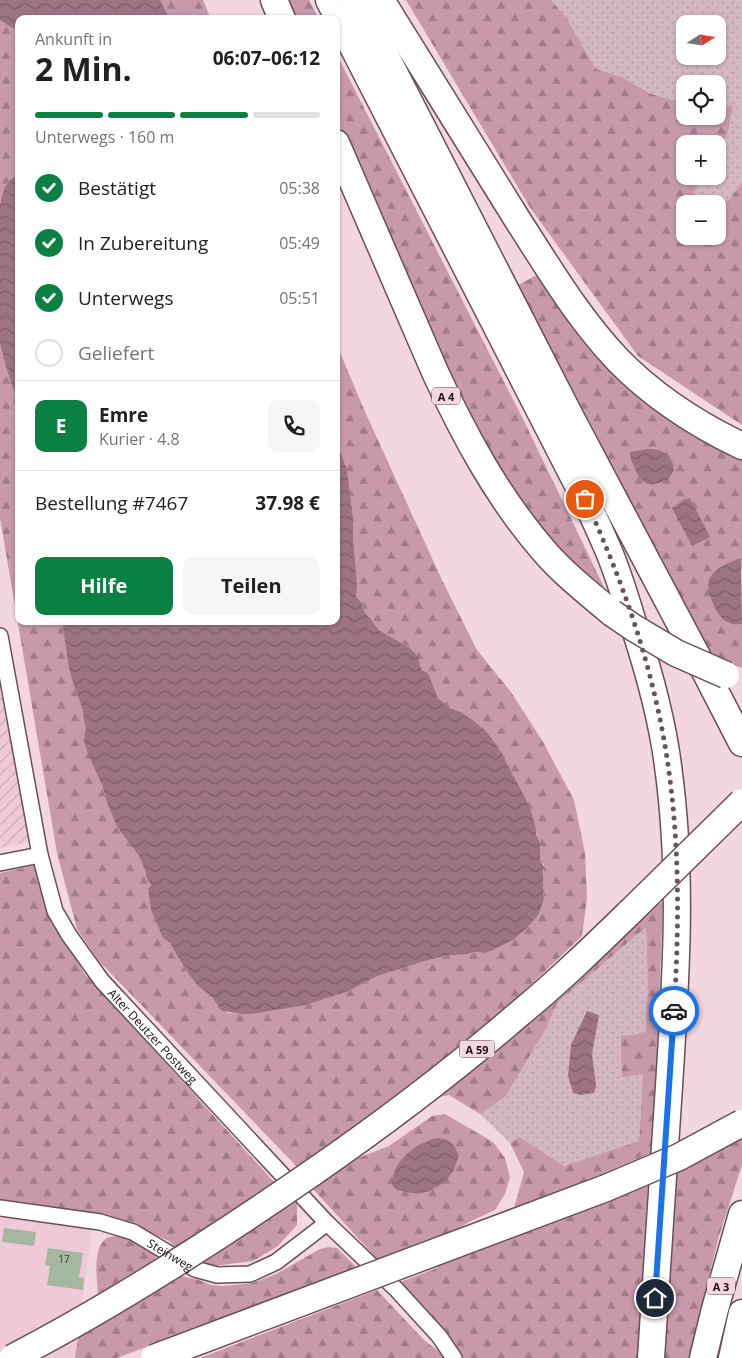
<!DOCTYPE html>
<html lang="de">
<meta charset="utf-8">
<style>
body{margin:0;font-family:"Open Sans",sans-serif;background:#f6f6f6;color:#202124;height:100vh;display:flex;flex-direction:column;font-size:19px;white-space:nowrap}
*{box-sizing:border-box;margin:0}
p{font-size:16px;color:#757577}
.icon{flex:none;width:28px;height:28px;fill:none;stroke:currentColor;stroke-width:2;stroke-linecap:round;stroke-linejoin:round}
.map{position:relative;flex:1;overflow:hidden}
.side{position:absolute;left:15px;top:15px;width:325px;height:610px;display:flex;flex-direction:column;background:#fff;border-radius:10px;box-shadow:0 1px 4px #0004}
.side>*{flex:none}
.needle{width:32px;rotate:78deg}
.fabs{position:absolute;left:676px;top:15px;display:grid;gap:10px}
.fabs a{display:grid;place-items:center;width:50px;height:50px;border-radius:10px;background:#fff;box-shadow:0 1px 4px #0004;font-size:25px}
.pin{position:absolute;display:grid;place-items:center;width:42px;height:42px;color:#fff;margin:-21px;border:2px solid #fff;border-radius:50%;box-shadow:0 1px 5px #0007}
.courier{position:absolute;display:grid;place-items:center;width:50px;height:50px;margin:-25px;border:4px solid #1a73e8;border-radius:50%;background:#fff;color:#222;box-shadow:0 1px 6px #0007}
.headline em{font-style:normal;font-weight:700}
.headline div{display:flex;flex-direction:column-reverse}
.headline{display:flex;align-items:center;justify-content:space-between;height:85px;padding:0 20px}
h1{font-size:32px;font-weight:700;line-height:38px}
.bar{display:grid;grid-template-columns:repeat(4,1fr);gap:8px 5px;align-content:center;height:60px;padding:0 20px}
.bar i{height:6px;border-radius:4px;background:#e0e0e0}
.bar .active{background:#0b8043}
.bar p{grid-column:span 4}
.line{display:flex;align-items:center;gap:12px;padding:0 20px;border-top:1px solid #e0e0e0}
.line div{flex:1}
.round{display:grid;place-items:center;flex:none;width:52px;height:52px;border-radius:10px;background:#f6f6f6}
ol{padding:0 20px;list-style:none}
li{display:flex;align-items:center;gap:15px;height:55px}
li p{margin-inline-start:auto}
li .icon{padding:5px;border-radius:50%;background:#0b8043;color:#fff;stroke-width:4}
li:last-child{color:#757577}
li i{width:28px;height:28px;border:2px solid #e0e0e0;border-radius:50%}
.button{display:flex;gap:10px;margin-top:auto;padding:10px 20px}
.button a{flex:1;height:58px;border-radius:10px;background:#0b8043;color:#fff;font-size:20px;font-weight:700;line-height:58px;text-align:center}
.button a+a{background:#f6f6f6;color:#202124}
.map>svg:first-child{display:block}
.built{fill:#efc9d7}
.industrial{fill:url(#industrial-furrows)}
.grass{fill:url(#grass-dots);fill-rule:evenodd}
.forest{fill:url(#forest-firs);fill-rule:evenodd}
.water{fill:url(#water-waves)}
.building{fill:#a6b7a1}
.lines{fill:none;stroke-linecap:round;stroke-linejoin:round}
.street-casing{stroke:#684f58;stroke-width:18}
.highway-casing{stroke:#684f58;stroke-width:29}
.street{stroke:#fff;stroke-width:15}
.highway{stroke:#fff;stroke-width:26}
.highway-bridge-casing{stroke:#684f58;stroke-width:29;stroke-linecap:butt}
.highway-bridge{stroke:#fff;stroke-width:26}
.done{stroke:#66555c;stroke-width:5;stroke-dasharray:0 9}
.route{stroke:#1a73e8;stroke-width:6}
.labels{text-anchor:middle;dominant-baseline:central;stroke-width:4.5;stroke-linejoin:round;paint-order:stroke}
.number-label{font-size:10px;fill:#3d3a37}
.shield{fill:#f4d6e1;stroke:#5b4b52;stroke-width:1}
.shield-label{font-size:11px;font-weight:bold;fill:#1a1014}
.street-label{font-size:12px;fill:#1a1014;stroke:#f4d6e1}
</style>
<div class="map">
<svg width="742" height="1358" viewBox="0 0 742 1358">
<defs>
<pattern id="industrial-furrows" width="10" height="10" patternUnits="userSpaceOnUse" patternTransform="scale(1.25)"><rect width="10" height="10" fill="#efc9d7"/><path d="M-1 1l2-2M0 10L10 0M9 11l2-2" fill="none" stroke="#ccacb8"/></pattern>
<pattern id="grass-dots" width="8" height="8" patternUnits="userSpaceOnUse" patternTransform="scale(1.25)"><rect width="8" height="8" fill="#d4b7c1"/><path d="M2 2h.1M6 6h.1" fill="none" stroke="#b59ca5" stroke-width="1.8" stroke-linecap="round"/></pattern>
<pattern id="forest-firs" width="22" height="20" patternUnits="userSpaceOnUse" patternTransform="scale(1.25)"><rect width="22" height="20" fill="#c799aa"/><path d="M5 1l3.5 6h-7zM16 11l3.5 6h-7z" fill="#a17b89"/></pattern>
<pattern id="water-waves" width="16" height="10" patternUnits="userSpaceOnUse" patternTransform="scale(1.25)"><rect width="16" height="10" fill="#9e7383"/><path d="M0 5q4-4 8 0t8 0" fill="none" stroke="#805d6a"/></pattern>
</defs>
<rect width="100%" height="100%" fill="#f4d6e1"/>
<polygon class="built" points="0,1217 92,1228 75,1358 0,1358"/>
<polygon class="industrial" points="0,687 29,842 0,848"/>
<g class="grass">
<path d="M551,0H742V182L729,200L707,203L694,193L703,176H718V151L728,133L733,107L718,105V84H685V103L651,94L622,77L596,69L565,16ZM685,24H718V56H685Z"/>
<polygon points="646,926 648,989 645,1033 621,1036 643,1074 639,1141 564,1166 520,1137 510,1143 480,1114 505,1096 546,1029 557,1003"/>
</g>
<g class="forest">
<polygon points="160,0 203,0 211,19 170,19"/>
<polygon points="287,0 309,0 319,19 295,19"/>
<path d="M406,0H551L565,16L596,69L622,77L651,94L685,103V116H718V105L733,106L728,133L718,151V144H685V176H703L694,193L707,203L729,200L742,182V425L638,356L531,209ZM685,204H718V236H685Z"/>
<path d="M0,20L12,28L19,29V174C3,183 5,188 0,204Z"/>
<polygon points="336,53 525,423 614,608 569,564 517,498 464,409 422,315 336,117"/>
<polygon points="541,273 742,458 742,558 738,625 742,624 742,668 709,656 518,285"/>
<polygon points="0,343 5,364 15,394 15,402 19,407 19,621 62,621 68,664 72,680 82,708 85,726 107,803 117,827 139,856 146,873 146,877 151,885 148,888 151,910 163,938 170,943 176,954 190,976 198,986 213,998 219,1008 228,1013 251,1014 349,991 378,976 422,962 444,956 468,954 475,952 484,953 528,927 539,914 544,900 543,874 544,865 540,860 540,849 530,807 486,731 475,722 461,712 450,708 438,698 428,673 422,670 420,665 419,657 410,648 379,630 364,611 362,603 356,596 353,540 353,517 347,469 336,441 336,343 366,414 442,580 477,650 511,692 543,742 574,800 585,853 587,898 582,936 517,998 426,1077 300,1170 98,960 77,929 57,853 0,518"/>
<polygon points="35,865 51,913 84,973 274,1182 175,1247 169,1241 111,1216 0,1200 0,873"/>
<polygon points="663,902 653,1152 513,1212 524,1172 510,1143 520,1137 564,1166 639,1141 643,1074 622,1077 621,1036 645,1033 648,989 646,927 557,1003 546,1029 505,1097 480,1114 449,1095 437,1097 646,910"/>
<polygon points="445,1114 493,1142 505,1158 510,1177 505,1194 495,1210 469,1222 445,1237 378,1260 313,1189 353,1160 389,1146 432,1116"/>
<polygon points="742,1137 742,1165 719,1236 689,1358 661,1358 672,1175 725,1148"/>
<polygon points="648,1186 638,1358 460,1358 398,1283 437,1268 436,1264 601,1201 603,1204"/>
<polygon points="297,1201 297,1225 278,1246 253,1261 214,1266 201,1264"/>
<path d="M119,1235H123L156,1253V1256L155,1259L98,1294C97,1279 92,1247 107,1238C110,1237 115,1236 119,1235Z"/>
<polygon points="329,1247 337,1248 357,1268 117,1358 75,1358 78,1338 181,1276 199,1280 211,1285 224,1286 253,1283 276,1274 320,1249"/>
<polygon points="377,1290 423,1339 447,1358 200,1358"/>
</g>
<g class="water">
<path d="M0,0H160L170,19H19V29C11,29 6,24 0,20Z"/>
<path d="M19,174V407L14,402L15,394L5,364L0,343V204C5,188 3,183 19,174Z"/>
<polygon points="336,441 347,469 353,517 353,540 357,585 356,596 362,603 364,611 379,630 410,648 419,657 420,665 422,670 428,673 438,698 450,708 461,712 475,722 486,731 498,747 530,807 536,829 536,834 540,843 540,859 545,869 543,870 543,874 544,900 539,914 528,927 513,940 493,950 484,953 475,952 468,954 444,956 422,962 378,976 349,991 305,1005 251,1014 242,1014 222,1011 219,1008 213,998 198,986 190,976 176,954 170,943 163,938 156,922 151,910 149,897 148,888 151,885 146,877 146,873 139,856 117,827 107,803 102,785 88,754 84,741 85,732 86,729 85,726 82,708 72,680 68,664 62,621 336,621"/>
<path d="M648,449C662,449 673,455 674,470L668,480C649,487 643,487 634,467C632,462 630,457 630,452Z"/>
<polygon points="690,498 710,537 692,546 672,508 685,499 686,500"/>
<path d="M741,558L742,624C735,626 726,623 721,617C714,609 706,590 709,580C714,568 730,562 741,558Z"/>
<polygon points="587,1011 599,1015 592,1054 596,1086 594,1093 581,1095 573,1093 568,1076 571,1045"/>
<path d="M437,1138C451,1139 453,1144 459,1155L454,1170L445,1182L430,1191L417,1194L397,1190L392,1185C392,1181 392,1176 394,1173C400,1155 420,1142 437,1138Z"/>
</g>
<g class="building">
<polygon points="4,1228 36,1232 34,1246 2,1242"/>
<polygon points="48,1248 83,1253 79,1277 84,1278 83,1290 47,1285 50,1266 45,1265"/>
</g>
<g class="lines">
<defs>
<g id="street">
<path id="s1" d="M0,636L40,855L55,911L69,935L102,981L327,1223L396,1289L439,1336L454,1358"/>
<polyline points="0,863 40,855"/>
<path id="s2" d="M0,1208L100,1222L133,1232L195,1269L217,1275L250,1274L276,1262L327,1223"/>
</g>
<g id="highway">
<polyline points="274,0 282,19"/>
<path d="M329,0L585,499C593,515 600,531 607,547C618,572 626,599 634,626C649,672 662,718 668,766C683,874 676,978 669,1086C663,1177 657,1267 651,1358"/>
<polyline points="357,0 570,416 696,654 742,743"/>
<path d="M381,0C426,73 471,146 517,219C548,267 578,318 618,360C654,397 696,424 742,446"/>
<path d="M336,143L435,372C464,435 498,498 544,551C564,574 588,593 612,613"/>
<path d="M312,1173C383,1124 453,1071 519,1014C558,982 594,947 630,912"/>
<polyline points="409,1262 606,1188"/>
<polyline points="703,1358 715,1309 742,1214"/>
<polyline points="732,1358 742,1313"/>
</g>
</defs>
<use href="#street" class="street-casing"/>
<use href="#highway" class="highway-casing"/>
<use href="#street" class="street"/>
<use href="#highway" class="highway"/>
<defs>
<g id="highway-bridge">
<polyline points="612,613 634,628 676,653 726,675"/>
<polyline points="630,912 742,802"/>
<polyline points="606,1188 679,1157 742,1123"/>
<path d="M12,1358C116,1304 215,1240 312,1173"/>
<polyline points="154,1358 409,1262"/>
</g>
</defs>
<use href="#highway-bridge" class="highway-bridge-casing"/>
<use href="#highway-bridge" class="highway-bridge"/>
</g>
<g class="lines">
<path class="done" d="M585,499C624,583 655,673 668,765C680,847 679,929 674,1011"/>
<polyline class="route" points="655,1298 674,1011"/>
</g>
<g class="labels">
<g class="number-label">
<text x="64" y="1259">17</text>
</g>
<g class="shield">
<rect x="432" y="387.5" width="28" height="17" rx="4"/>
<rect x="459.5" y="1040.5" width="35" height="17" rx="4"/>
<rect x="707" y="1277.5" width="28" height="17" rx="4"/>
</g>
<g class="shield-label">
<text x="446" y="396">A 4</text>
<text x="477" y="1049">A 59</text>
<text x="721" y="1286">A 3</text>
</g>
<g class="street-label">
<text stroke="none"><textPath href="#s1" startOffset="440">Alter Deutzer Postweg</textPath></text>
<text stroke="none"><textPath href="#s2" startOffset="179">Steinweg</textPath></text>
</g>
</g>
</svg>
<div class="fabs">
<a><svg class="needle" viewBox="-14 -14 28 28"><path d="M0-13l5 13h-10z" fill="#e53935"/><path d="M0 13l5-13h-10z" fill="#757577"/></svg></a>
<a><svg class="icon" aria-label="locate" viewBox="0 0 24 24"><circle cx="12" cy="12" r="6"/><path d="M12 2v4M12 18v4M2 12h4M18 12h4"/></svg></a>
<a>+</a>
<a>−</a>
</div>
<div class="pin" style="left:585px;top:499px;background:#ea580c"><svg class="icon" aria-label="bag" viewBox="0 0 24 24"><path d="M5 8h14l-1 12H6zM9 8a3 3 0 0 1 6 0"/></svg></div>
<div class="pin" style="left:655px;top:1298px;background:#1f2937"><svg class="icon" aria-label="home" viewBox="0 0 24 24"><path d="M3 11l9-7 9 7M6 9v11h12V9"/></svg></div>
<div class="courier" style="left:674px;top:1011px"><svg class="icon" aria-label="car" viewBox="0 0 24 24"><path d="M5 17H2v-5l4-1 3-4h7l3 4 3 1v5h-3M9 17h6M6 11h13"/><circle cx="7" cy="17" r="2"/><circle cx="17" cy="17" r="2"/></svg></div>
<section class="side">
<div class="headline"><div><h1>2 Min.</h1><p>Ankunft in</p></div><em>06:07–06:12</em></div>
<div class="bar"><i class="active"></i><i class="active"></i><i class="active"></i><i></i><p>Unterwegs · 160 m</p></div>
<ol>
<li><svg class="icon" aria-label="check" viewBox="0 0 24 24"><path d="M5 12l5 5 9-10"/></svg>Bestätigt<p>05:38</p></li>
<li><svg class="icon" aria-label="check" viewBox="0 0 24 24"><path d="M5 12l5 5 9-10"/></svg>In Zubereitung<p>05:49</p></li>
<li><svg class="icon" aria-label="check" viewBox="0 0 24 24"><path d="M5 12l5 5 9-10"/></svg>Unterwegs<p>05:51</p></li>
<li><i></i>Geliefert</li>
</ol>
<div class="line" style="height:90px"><b class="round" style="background:#0b8043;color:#fff">E</b><div><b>Emre</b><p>Kurier · 4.8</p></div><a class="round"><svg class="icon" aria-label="phone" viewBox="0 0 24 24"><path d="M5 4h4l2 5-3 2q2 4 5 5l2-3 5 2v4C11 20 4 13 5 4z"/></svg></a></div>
<div class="line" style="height:65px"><div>Bestellung #7467</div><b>37.98 €</b></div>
<div class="button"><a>Hilfe</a><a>Teilen</a></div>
</section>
</div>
